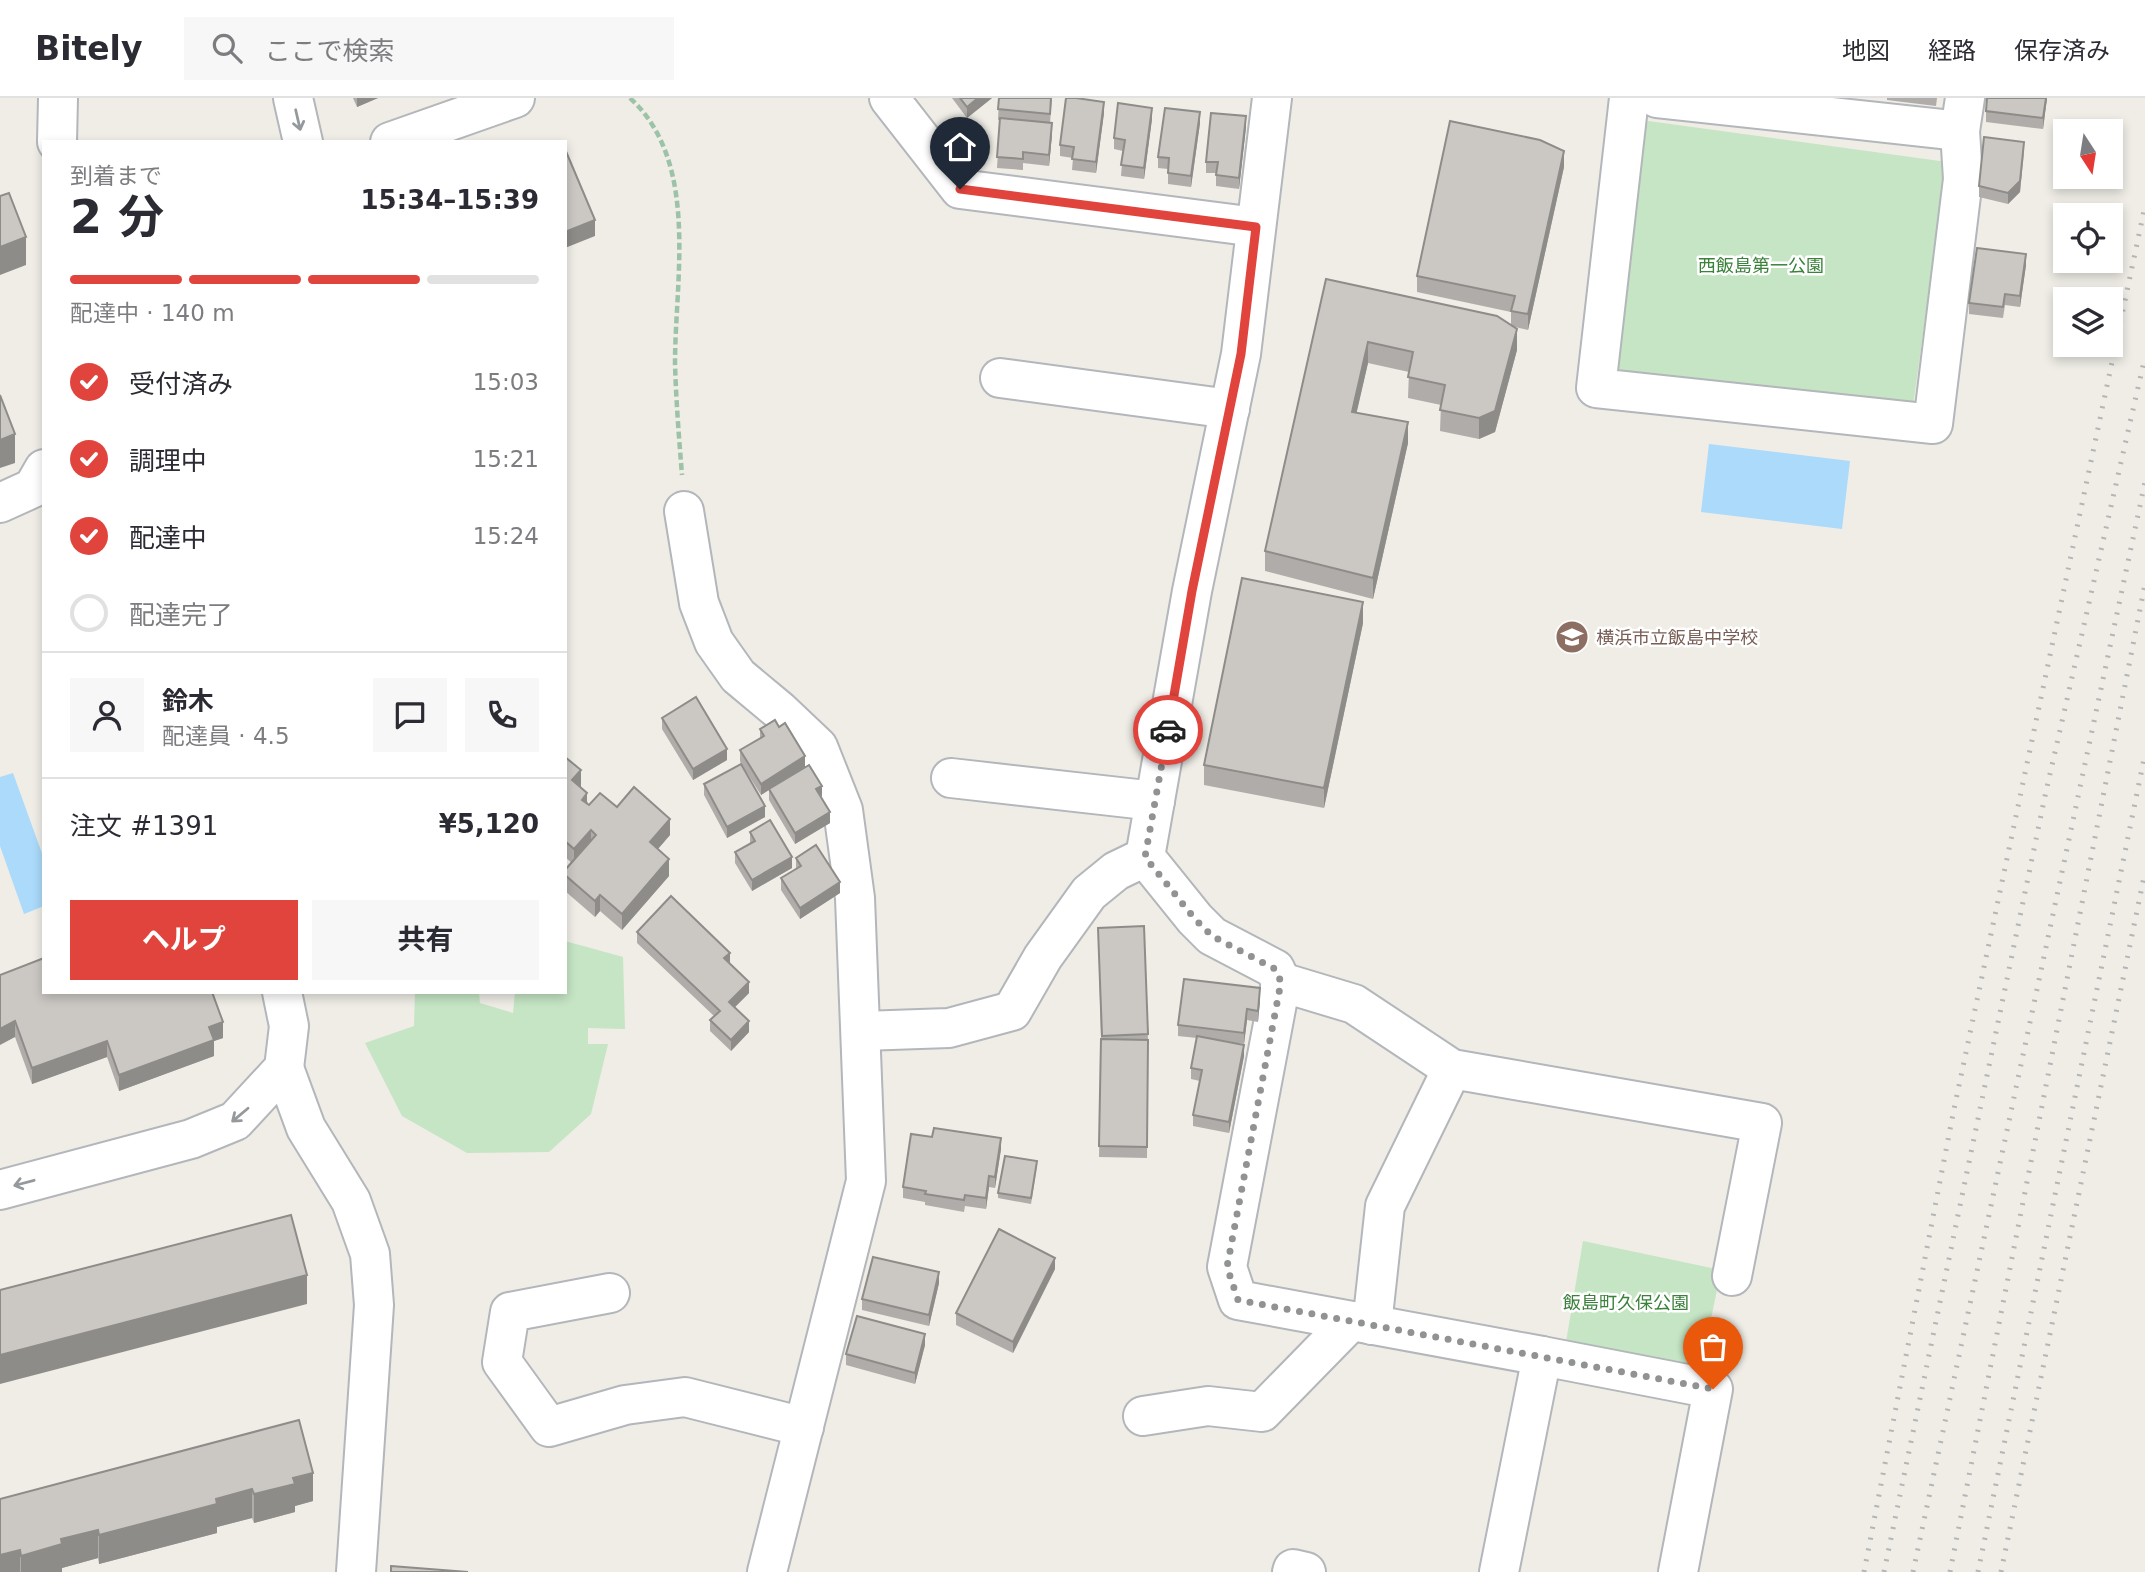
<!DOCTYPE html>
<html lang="ja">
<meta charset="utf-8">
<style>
body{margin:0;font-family:"DejaVu Sans","Noto Sans JP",sans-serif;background:#f7f7f7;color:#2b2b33;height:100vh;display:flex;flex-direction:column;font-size:26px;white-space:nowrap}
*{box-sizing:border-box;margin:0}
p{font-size:23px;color:#7c7c81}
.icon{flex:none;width:38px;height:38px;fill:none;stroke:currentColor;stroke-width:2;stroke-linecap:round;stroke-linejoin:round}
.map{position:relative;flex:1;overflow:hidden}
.side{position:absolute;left:42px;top:42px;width:525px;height:854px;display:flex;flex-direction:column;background:#fff;border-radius:0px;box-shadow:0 4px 10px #0003}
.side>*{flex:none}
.needle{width:46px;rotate:168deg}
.buttons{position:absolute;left:2053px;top:21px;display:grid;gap:14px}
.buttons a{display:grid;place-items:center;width:70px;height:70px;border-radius:0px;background:#fff;box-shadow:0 4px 10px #0003;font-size:35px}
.pin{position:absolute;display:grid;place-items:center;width:60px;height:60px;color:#fff;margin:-72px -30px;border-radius:50% 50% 50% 0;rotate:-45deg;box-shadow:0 0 7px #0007}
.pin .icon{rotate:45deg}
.courier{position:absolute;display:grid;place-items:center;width:70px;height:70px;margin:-35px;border:5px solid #e0443c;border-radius:50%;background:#fff;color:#222;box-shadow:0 2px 9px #0007}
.overview em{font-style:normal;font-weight:700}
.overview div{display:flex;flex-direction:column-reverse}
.overview{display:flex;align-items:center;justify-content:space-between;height:119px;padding:0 28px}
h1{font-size:46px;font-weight:700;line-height:52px}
.bar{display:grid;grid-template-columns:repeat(4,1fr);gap:10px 7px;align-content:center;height:84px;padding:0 28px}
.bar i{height:9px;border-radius:5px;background:#e1e1e2}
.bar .current{background:#e0443c}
.bar p{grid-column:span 4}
.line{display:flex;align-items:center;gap:18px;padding:0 28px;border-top:2px solid #e1e1e2}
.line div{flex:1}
.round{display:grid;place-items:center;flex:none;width:74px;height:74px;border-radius:0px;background:#f7f7f7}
ol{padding:0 28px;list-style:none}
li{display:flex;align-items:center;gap:21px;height:77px}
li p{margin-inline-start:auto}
li .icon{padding:7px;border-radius:50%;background:#e0443c;color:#fff;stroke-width:4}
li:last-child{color:#7c7c81}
li i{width:38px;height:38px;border:4px solid #e1e1e2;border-radius:50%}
.cta{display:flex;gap:14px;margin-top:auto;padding:14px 28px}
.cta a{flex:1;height:80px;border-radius:0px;background:#e0443c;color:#fff;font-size:28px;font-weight:700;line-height:80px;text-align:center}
.cta a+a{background:#f7f7f7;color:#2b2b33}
header{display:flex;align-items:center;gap:42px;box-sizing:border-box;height:98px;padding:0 35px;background:#fff;border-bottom:2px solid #e1e1e2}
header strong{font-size:33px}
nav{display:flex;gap:38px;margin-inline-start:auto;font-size:24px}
.search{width:490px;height:63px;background:#f7f7f7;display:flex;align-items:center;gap:18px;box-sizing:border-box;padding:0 24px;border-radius:0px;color:#7c7c81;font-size:26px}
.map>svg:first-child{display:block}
.green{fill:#c5e5c4}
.water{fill:#abdafa}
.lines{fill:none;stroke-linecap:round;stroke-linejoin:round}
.minor-casing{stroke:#b3b6ba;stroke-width:42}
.path{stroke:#9cc3a7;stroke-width:4.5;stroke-dasharray:7 3.5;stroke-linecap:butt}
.minor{stroke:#fff;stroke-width:38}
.rail{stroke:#b4b5b6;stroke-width:5;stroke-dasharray:2 9;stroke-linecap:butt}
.wall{fill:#afaca9}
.shaded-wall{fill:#8e8c89}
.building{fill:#cbc8c4;stroke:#8e8c89;stroke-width:2}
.oneway{stroke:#96999c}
.done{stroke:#919393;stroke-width:7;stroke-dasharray:0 12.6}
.route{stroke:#e0443c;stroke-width:9}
.labels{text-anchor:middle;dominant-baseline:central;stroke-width:5;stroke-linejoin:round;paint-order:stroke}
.park-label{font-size:18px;fill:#3a813b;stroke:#fff}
.education-label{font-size:18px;fill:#785e54;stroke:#fff;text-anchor:start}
</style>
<header>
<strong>Bitely</strong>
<div class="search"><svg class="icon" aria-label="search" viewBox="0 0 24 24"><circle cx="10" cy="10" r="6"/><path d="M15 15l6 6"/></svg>ここで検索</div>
<nav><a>地図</a><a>経路</a><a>保存済み</a></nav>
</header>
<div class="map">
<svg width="2145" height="1474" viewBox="0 0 2145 1474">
<rect width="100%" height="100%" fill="#efede6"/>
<g class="green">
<polygon points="1641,22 1947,64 1912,315 1613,278"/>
<polygon points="565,843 623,859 625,931 588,930 588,946 608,946 591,1016 549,1054 467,1055 402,1018 365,945 414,928 415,894 479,894 480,905 513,915 515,894 565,894"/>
<polygon points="1583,1143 1721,1172 1701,1270 1566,1244"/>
</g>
<g class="water">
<polygon points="1709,346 1850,363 1842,431 1701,414"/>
<polygon points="13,675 44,761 44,808 24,816 0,748 0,679"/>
</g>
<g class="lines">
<defs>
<g id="minor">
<polyline points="293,0 303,44"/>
<polyline points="889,0 960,91 1256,129"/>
<polyline points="1272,0 1241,256 1192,493 1145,759 1195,821 1212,838 1275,871 1281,884 1227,1169 1238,1202 1542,1258"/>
<polyline points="1629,0 1596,290 1933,326 1963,81 1960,33 1965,0"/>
<polyline points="1657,0 1960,33"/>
<polyline points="57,44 58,0"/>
<polyline points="390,44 515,0"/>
<polyline points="1000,280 1230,311"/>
<polyline points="0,405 33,390 44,371"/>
<polyline points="684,413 699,505 714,544 738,578 780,613 818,649 843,712 855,800 866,1083 767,1474"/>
<polyline points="951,680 1155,703"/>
<polyline points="1281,884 1354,906 1452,971 1762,1025 1732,1178"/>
<polyline points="862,933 949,930 1012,913 1043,859 1089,795 1116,773 1145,759"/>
<polyline points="284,970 306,1030 351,1103 370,1156 374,1207 356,1474"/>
<polyline points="0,1092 191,1041 235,1023 284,970 289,928 282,894"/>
<polyline points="610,1195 510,1214 502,1264 549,1329 625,1307 685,1299 804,1329"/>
<polyline points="1372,1227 1385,1108 1452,971"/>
<polyline points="1143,1318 1208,1308 1262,1314 1351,1223"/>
<polyline points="1292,1474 1293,1471 1306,1474"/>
<polyline points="1499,1474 1542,1258 1713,1291 1678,1474"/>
</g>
</defs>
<use href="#minor" class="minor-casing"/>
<path class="path" d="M630,0C700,64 675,181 675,265C676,302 679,340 682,377"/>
<use href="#minor" class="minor"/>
<g class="rail">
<polyline points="1864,1474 1954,1011 2145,108"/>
<polyline points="1884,1474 2045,698 2145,259"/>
<polyline points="1913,1474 2145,384"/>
<polyline points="1950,1474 2145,486"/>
<polyline points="1978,1474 2145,656"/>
<polyline points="2001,1474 2145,774"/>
</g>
</g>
<g class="wall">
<polygon points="353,0 378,0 357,9"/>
<polygon points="952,0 992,0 967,20"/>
<polygon points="999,0 1052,0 1050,25 1052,36 1049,68 1023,65 1023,72 997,70 1000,22 998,22"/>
<polygon points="1887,0 1937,0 1936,8 1887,2"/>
<polygon points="2047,0 2043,31 1986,24 1986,13"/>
<polygon points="1104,15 1096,75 1072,72 1073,60 1060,58 1060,47"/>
<polygon points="1152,21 1144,81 1121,78 1123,53 1114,51 1114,40"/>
<polygon points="1200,25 1191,89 1168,86 1168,71 1158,70 1158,59"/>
<polygon points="1246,29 1239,91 1216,88 1216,75 1206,75 1206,64"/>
<polygon points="2024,55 2020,94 2008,106 1979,99 1979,88"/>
<polygon points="1564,69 1528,232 1515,229 1517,252 1495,334 1479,341 1440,333 1441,307 1408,300 1409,274 1368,265 1356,315 1408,345 1373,501 1265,473 1265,453 1326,181 1511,227 1511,214 1417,194 1417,178"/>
<polygon points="2026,167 2020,209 2005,207 2003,220 1969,216 1969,205"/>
<polygon points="1363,525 1324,710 1204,687 1204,667"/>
<polygon points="662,620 727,662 693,682 662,631"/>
<polygon points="760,631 805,669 821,699 830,725 795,746 769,702 769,692 761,697 742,667 765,719 727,740 704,697 704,686 741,666 740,663 740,652 760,640"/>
<polygon points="565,659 581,688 580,689 589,707 617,709 670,737 658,751 669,778 622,832 600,813 595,819 565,793 565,772 572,765 565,759"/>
<polygon points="750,734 792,770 752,793 735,765 735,754 750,746"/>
<polygon points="796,760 840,795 800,821 781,792 781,780 796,771"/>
<polygon points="1144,828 1148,942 1147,1060 1099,1059 1101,941 1098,830"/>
<polygon points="637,834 730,866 749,895 735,909 749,934 731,953 710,933 710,922 714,918 637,845"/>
<polygon points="0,877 223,940 214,943 214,958 119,993 107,959 32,986 15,939"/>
<polygon points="1260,901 1258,924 1247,922 1244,946 1228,944 1244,958 1229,1035 1193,1028 1193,1017 1200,983 1191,981 1191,970 1197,940 1178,938 1178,927"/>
<polygon points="1001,1051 995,1090 989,1089 986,1111 965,1108 964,1114 925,1107 925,1104 903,1100 903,1089"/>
<polygon points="1037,1068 1031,1106 998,1100 998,1095"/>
<polygon points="1055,1171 1013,1255 956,1227 956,1215"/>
<polygon points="939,1185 929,1228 862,1212 862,1201"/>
<polygon points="925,1247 915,1286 846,1267 846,1256"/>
<polygon points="299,1322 313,1403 295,1408 295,1414 254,1425 252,1420 217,1429 217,1435 99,1466 98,1460 62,1470 62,1474 0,1474 0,1401"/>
</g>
<g class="shaded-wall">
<polygon points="357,0 378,0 357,9"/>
<polygon points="978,0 992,0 967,20 967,9"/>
<polygon points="2046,0 2047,0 2043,31 2043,20"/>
<polygon points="1104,4 1104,15 1096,75 1096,64"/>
<polygon points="1152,10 1152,21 1144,81 1144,70"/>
<polygon points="1200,14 1200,25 1191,89 1191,78"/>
<polygon points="1246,18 1246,29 1239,91 1239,80"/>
<polygon points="1052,25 1052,36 1049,68 1049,57"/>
<polygon points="2024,44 2020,94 2008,106 2008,95"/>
<polygon points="1564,53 1564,69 1528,232 1528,216"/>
<polygon points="595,122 595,138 565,150 565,134"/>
<polygon points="26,139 26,167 0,177 0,149"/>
<polygon points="2026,156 2026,167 2020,209 2020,198"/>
<polygon points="1517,231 1517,252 1495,334 1479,341 1479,320"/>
<polygon points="1368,244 1368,265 1352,335 1352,314"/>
<polygon points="1408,324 1408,345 1373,501 1373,480"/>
<polygon points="15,336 15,365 0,370 0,342"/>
<polygon points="1363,504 1363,525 1324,710 1324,690"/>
<polygon points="727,651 727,662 693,682 693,671"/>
<polygon points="805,658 805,669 761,697 761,686"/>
<polygon points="581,672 581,688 572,698 572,682"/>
<polygon points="822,688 822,699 816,691"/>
<polygon points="587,695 587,711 582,702"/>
<polygon points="765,708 765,719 727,740 727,729"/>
<polygon points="830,714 830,725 795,746 795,735"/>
<polygon points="670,721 670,737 650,760 650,744"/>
<polygon points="591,732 591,748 574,767 574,751"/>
<polygon points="792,759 792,770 752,793 752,782"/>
<polygon points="669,761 669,778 622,832 622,816"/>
<polygon points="840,784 840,795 800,821 800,810"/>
<polygon points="600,797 600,813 595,819 595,803"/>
<polygon points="730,855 730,866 724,860"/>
<polygon points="749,884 749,895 729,915 729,904"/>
<polygon points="1260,890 1260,901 1258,924 1258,913"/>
<polygon points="1247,911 1247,922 1244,946 1244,935"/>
<polygon points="15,923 15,939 0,947 0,931"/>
<polygon points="749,923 749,934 731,953 731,942"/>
<polygon points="223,924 223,940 214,943 214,958 119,993 119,977 209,929"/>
<polygon points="107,943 107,959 32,986 32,970"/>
<polygon points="1244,947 1244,958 1229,1035 1229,1024"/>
<polygon points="1001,1040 1001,1051 995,1090 995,1079"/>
<polygon points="989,1078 989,1089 986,1111 986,1100"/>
<polygon points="1055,1160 1055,1171 1013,1255 1013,1244"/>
<polygon points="939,1174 939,1185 929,1228 929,1217"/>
<polygon points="307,1177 307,1206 0,1286 0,1257"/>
<polygon points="925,1236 925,1247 915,1286 915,1275"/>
<polygon points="313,1375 313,1403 295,1408 295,1414 254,1425 254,1396 293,1380"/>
<polygon points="252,1391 252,1420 217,1429 217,1435 99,1466 99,1437 216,1401"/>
<polygon points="98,1432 98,1460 62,1470 62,1474 21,1474 21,1458 61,1441"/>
<polygon points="20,1452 20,1474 0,1474 0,1457"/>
</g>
<g class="building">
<polygon points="960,0 978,0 967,9"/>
<polygon points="999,0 1051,0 1050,16 998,11"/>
<polygon points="1066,0 1076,0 1104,4 1096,64 1072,61 1074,49 1060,47"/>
<polygon points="1987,0 2046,0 2043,20 1986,13"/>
<polygon points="1118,5 1152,10 1144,70 1121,67 1125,42 1114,40"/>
<polygon points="1165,10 1200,14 1191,78 1168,75 1169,60 1158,59"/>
<polygon points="1211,15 1246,18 1239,80 1216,77 1218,64 1206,64"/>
<polygon points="1000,20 1052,25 1049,57 1023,54 1023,61 997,59"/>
<polygon points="1450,23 1540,42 1564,53 1528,216 1511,213 1515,198 1417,178"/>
<polygon points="1984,39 2024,44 2020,83 2008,95 1979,88"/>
<polygon points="565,51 595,122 565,134"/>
<polygon points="9,95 26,139 0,149 0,98"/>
<polygon points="1977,150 2026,156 2020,198 2005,196 2003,209 1969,205"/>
<polygon points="1326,181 1497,218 1517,231 1495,313 1479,320 1440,312 1445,287 1408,279 1413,254 1368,244 1352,314 1408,324 1373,480 1265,453"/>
<polygon points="0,297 15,336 0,342"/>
<polygon points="1242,480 1363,504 1324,690 1204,667"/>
<polygon points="696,599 727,651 693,671 662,620"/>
<polygon points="775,622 779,629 785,625 805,658 761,686 740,652 764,638 760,631"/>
<polygon points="565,659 581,672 572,682 587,695 582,702 589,707 600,695 617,709 634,689 670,721 650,744 669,761 622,816 600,797 595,803 565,777 565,772 596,737 591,732 574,751 565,743"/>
<polygon points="741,666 765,708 727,729 704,686"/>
<polygon points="809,667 822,688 816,691 830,714 795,735 769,691"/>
<polygon points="770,722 792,759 752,782 735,754 755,743 750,734"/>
<polygon points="816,747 840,784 800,810 781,780 801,768 796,760"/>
<polygon points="671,798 730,855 724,860 749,884 729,904 749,923 731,942 710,922 720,913 637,834"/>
<polygon points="1144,828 1148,936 1102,938 1098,830"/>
<polygon points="44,860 44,894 212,894 223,924 209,929 214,942 119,977 107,943 32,970 15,923 0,931 0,877"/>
<polygon points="1184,881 1260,890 1258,913 1247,911 1244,935 1178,927"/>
<polygon points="1197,938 1244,947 1229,1024 1193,1017 1202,972 1191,970"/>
<polygon points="1101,941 1148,942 1147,1049 1099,1048"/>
<polygon points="934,1030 1001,1040 995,1079 989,1078 986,1100 965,1097 964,1102 925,1096 926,1093 903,1089 911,1036 932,1039"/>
<polygon points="1005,1058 1037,1063 1031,1100 998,1095"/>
<polygon points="291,1117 307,1177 0,1257 0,1192"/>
<polygon points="999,1131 1055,1160 1013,1244 956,1215"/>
<polygon points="873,1159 939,1174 929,1217 862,1201"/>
<polygon points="857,1218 925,1236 915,1275 846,1256"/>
<polygon points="299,1322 313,1375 293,1380 295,1386 254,1396 252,1391 216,1401 217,1406 99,1437 98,1432 61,1441 62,1446 21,1458 20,1452 0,1457 0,1401"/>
<polygon points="391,1468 468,1474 391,1474"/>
</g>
<defs><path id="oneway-shaft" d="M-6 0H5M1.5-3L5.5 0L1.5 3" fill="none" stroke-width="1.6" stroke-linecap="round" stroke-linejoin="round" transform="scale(1.75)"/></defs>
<g class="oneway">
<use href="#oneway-shaft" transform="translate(298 22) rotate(77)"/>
<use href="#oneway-shaft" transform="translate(240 1017) rotate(140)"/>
<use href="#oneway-shaft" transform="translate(24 1085) rotate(165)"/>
</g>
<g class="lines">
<polyline class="done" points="1168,632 1145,759 1195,821 1212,838 1275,871 1281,884 1227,1169 1238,1202 1713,1291"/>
<polyline class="route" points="960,91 1256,129 1241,256 1192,493 1168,632"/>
</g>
<defs>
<symbol id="school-disc" viewBox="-11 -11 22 22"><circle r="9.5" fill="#8d6e63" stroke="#fff"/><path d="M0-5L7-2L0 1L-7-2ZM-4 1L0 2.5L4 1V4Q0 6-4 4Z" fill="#fff"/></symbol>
</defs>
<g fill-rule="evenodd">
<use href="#school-disc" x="1553" y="520" width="38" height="38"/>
</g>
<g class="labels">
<g class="park-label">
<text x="1761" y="167">西飯島第一公園</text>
<text x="1626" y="1204">飯島町久保公園</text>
</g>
<g class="education-label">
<text x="1596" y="539">横浜市立飯島中学校</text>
</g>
</g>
</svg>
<div class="buttons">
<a><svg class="needle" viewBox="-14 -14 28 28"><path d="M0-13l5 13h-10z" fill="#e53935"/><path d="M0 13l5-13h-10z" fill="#7c7c81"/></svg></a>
<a><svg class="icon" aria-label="locate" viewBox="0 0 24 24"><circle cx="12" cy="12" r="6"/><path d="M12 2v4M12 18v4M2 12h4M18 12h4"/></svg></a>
<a><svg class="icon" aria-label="layers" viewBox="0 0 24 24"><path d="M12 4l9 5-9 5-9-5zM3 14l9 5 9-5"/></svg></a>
</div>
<div class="pin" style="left:1713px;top:1291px;background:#ea580c"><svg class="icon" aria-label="bag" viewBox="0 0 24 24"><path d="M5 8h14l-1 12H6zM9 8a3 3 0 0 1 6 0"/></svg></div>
<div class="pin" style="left:960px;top:91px;background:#1f2937"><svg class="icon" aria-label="home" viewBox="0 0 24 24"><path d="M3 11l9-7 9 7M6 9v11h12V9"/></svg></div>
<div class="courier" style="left:1168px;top:632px"><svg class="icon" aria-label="car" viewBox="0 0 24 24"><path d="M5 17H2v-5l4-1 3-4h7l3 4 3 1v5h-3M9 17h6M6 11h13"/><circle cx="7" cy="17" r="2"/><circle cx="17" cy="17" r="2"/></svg></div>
<section class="side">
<div class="overview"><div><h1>2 分</h1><p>到着まで</p></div><em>15:34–15:39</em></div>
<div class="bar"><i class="current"></i><i class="current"></i><i class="current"></i><i></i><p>配達中 · 140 m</p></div>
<ol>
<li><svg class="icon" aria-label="check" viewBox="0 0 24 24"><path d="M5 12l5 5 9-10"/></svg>受付済み<p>15:03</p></li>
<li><svg class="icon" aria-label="check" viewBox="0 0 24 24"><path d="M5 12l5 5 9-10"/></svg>調理中<p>15:21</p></li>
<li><svg class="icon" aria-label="check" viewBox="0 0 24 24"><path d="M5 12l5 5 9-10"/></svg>配達中<p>15:24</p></li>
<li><i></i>配達完了</li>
</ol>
<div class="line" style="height:126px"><a class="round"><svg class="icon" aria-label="person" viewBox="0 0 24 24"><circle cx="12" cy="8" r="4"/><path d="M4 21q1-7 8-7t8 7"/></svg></a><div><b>鈴木</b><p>配達員 · 4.5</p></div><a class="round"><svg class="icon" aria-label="chat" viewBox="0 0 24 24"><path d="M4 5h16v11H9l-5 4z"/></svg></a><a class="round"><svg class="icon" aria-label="phone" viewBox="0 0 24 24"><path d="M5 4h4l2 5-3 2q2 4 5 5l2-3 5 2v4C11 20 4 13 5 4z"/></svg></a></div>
<div class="line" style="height:91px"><div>注文 #1391</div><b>¥5,120</b></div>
<div class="cta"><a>ヘルプ</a><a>共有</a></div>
</section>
</div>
